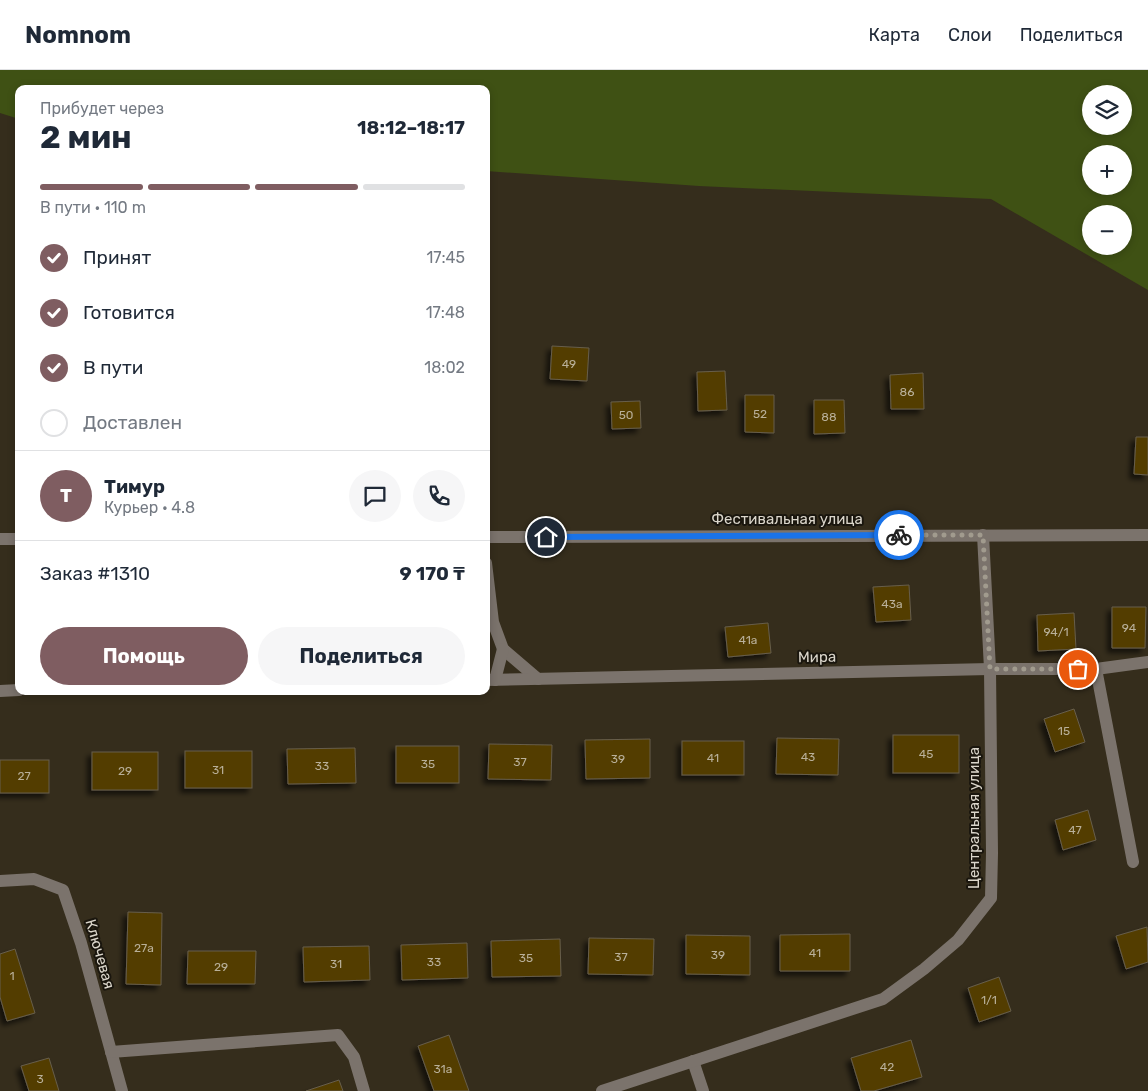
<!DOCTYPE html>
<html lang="ru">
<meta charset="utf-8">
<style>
body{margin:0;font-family:Rubik,sans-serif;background:#f6f6f7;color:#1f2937;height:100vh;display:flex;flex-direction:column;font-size:19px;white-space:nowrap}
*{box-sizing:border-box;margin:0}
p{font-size:16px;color:#747a83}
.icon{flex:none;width:28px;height:28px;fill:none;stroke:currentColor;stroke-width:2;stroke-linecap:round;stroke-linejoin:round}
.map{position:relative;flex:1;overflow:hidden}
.panel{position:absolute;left:15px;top:15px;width:475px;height:610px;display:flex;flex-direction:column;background:#fff;border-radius:10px;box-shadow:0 2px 8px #0003}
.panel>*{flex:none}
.buttons{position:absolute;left:1082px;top:15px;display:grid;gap:10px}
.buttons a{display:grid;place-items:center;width:50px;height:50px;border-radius:50%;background:#fff;box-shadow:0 2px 8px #0003;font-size:25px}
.pin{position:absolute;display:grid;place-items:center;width:42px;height:42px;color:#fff;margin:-21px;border:2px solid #fff;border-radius:50%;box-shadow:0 1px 5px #0007}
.courier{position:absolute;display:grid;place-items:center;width:50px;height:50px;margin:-25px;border:4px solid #1a73e8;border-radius:50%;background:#fff;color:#222;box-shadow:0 1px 6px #0007}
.headline em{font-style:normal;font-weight:700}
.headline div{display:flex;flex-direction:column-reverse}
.headline{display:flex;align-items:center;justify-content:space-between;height:85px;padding:0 25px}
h1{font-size:32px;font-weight:700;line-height:38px}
.bar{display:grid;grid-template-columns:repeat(4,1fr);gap:8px 5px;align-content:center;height:60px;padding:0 25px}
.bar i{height:6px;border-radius:4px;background:#e0e1e3}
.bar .selected{background:#7f5d61}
.bar p{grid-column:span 4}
.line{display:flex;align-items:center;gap:12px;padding:0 25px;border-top:1px solid #e0e1e3}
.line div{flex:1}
.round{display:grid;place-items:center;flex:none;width:52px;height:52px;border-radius:26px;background:#f6f6f7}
ol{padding:0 25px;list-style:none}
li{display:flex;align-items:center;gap:15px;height:55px}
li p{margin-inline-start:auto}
li .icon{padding:5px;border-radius:50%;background:#7f5d61;color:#fff;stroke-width:4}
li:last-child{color:#747a83}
li i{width:28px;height:28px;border:2px solid #e0e1e3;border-radius:50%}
.action{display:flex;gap:10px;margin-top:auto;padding:10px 25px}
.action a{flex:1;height:58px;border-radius:30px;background:#7f5d61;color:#fff;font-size:20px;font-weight:700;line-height:58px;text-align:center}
.action a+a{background:#f6f6f7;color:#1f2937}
header{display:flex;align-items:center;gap:30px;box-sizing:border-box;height:70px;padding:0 25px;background:#fff;border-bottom:1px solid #e0e1e3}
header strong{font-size:24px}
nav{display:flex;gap:28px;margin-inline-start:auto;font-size:18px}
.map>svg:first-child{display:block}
.green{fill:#3f5114;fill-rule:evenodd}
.building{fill:#533d02;stroke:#675e4b;filter:url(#shadow)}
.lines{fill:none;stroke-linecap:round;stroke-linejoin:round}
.minor{stroke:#7b736c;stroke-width:12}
.done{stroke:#a19b8e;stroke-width:5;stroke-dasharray:0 9}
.route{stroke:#1a73e8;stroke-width:6}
.labels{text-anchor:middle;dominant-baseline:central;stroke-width:4;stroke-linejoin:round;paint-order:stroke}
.number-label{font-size:12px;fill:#b9b099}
.street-label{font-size:15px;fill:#dbd6cb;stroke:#1a160e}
</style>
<header>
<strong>Nomnom</strong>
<nav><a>Карта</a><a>Слои</a><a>Поделиться</a></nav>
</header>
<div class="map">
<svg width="1148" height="1021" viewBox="0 0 1148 1021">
<defs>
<filter id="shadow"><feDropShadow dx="-4.5" dy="4.5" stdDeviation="2.5" flood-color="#0009"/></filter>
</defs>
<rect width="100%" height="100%" fill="#352d1c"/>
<path class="green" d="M0,0H1148V220L991,129L699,116L486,101V19H19V49L0,43ZM1091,24H1124V56H1091ZM1091,84H1124V116H1091ZM1091,144H1124V176H1091Z"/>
<g class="building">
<polygon points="552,276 589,278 587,311 550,309"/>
<polygon points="486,300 489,300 488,339 486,339"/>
<polygon points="725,301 727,340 698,341 697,302"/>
<polygon points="923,303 924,339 891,339 890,305"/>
<polygon points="745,325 774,325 774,363 745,362"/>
<polygon points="814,330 844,330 845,363 814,364"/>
<polygon points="640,331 641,358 612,359 611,332"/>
<polygon points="1136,367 1148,367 1148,405 1134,404"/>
<polygon points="909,515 911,550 876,552 873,517"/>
<polygon points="1112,537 1146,537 1145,578 1112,578"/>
<polygon points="1074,543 1076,579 1038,581 1037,545"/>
<polygon points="768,553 771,583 728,587 725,557"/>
<polygon points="1074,639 1085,672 1055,682 1044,649"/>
<rect x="893" y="665" width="66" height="38"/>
<polygon points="777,668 839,669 838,705 776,704"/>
<polygon points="650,669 650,708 586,709 585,670"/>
<rect x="682" y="671" width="62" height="34"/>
<polygon points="489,674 552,675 551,710 488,709"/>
<rect x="396" y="676" width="63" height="37"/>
<polygon points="355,678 356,713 288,714 287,679"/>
<rect x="185" y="681" width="67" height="37"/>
<rect x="92" y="682" width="66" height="38"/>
<rect x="0" y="690" width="49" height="33"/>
<polygon points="1088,740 1096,770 1063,780 1055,750"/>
<polygon points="128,842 162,843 161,915 126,914"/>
<polygon points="1147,857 1148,892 1126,899 1116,866"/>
<polygon points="850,864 850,901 780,901 780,865"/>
<polygon points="686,865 750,866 750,905 686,904"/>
<polygon points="589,868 654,869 653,905 588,904"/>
<polygon points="560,869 561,906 492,907 491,871"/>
<polygon points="467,873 468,908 402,910 401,875"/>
<polygon points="369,876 370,910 304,912 303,877"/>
<polygon points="15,879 35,943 7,951 0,927 0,884"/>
<polygon points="188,881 256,881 255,914 187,914"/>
<polygon points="999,907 1011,941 979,952 968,918"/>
<polygon points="449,965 469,1021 434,1021 418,976"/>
<polygon points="911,970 922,1007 874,1021 861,1021 851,988"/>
<polygon points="49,988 59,1021 29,1021 21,996"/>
<polygon points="339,1010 343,1021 306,1021"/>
</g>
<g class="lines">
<g class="minor">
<polyline points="486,467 1148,465"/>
<polyline points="0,469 19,469"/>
<polyline points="486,493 493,552 503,579 538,609"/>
<polyline points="1096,599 1133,792"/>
<polyline points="486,610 990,599 1096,599 1148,592"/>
<polyline points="495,610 503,579"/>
<polyline points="0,621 19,620"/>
<polyline points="0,811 34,809 63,820 81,873 122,1021"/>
<polyline points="111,982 338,965 354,987 364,1021"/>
<polyline points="693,991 703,1021"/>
<polyline points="602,1021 883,929 924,899 958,870 991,828 992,783 990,599 983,465"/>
</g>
</g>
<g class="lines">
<polyline class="done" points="899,465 983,465 990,599 1078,599"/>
<polyline class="route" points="546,467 899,465"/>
</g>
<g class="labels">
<g class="number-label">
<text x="569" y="294">49</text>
<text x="907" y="322">86</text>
<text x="760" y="344">52</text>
<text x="626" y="345">50</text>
<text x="829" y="347">88</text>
<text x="892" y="534">43а</text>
<text x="1129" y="558">94</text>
<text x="1056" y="562">94/1</text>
<text x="748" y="570">41а</text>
<text x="1064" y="661">15</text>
<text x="926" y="684">45</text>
<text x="808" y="687">43</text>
<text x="713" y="688">41</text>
<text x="618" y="689">39</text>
<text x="520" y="692">37</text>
<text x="428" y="694">35</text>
<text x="322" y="696">33</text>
<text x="218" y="700">31</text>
<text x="125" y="701">29</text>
<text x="24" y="706">27</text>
<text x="1075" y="760">47</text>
<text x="144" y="878">27а</text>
<text x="815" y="883">41</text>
<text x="718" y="885">39</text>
<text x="621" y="887">37</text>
<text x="526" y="888">35</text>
<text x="434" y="892">33</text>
<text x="336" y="894">31</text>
<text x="221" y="897">29</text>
<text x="12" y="906">1</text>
<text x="989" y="930">1/1</text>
<text x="887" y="997">42</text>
<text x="443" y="999">31а</text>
<text x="40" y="1009">3</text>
</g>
<g class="street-label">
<text x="787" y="449">Фестивальная улица</text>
<text transform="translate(817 587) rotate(-1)">Мира</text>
<text transform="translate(974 748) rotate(-90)">Центральная улица</text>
<text transform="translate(100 884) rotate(74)">Ключевая</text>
</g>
</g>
</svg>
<div class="buttons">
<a><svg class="icon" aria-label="layers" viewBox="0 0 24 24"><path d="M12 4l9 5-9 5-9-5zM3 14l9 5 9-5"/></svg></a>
<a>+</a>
<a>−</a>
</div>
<div class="pin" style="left:1078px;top:599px;background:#ea580c"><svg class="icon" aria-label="bag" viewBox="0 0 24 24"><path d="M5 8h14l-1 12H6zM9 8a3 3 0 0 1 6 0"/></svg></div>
<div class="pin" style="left:546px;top:467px;background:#1f2937"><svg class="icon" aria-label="home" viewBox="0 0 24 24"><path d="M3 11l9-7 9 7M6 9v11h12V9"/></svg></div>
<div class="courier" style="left:899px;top:465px"><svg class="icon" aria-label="bike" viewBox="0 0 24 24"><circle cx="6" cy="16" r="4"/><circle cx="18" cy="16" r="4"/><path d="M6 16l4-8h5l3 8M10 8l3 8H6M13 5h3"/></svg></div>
<section class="panel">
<div class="headline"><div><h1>2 мин</h1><p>Прибудет через</p></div><em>18:12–18:17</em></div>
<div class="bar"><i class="selected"></i><i class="selected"></i><i class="selected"></i><i></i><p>В пути · 110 m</p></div>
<ol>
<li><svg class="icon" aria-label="check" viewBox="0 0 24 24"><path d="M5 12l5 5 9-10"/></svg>Принят<p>17:45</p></li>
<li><svg class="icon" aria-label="check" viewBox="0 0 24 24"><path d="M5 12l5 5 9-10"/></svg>Готовится<p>17:48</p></li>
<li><svg class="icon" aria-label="check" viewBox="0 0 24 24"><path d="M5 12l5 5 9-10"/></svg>В пути<p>18:02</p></li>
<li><i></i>Доставлен</li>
</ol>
<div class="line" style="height:90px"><b class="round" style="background:#7f5d61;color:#fff">Т</b><div><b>Тимур</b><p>Курьер · 4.8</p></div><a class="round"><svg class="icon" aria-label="chat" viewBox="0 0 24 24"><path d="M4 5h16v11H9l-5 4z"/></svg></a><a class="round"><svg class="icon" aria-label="phone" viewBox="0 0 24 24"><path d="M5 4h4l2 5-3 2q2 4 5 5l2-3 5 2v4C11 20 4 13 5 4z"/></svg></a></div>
<div class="line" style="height:65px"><div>Заказ #1310</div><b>9 170 ₸</b></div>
<div class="action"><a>Помощь</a><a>Поделиться</a></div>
</section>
</div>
